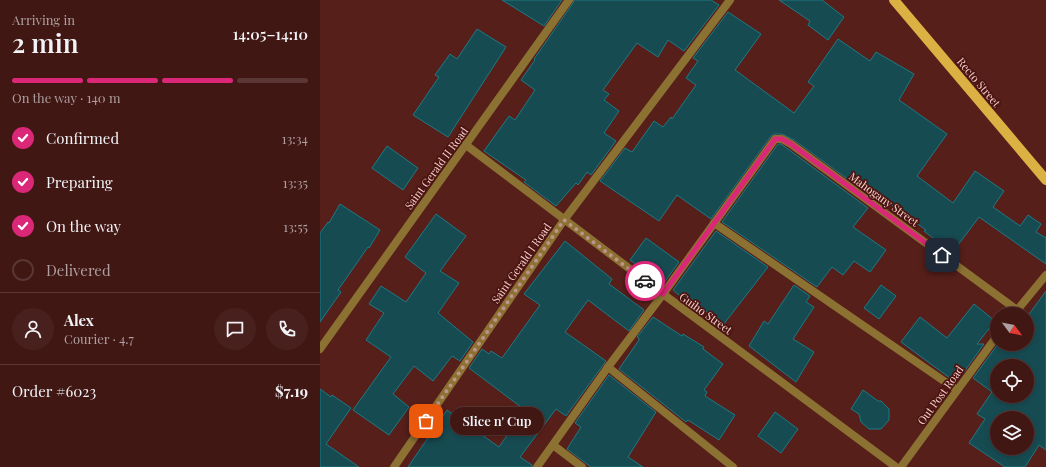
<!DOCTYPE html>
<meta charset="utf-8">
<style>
body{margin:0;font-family:"Playfair Display",serif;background:#48201d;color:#f1f3f6;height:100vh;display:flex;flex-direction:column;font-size:15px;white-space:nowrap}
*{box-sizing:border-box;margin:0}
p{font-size:13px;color:#ae9fa0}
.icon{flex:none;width:22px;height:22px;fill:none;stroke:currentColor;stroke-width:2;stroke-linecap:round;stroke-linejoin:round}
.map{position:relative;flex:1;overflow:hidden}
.drawer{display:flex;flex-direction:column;background:#411714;width:320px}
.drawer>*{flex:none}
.needle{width:26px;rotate:122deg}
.tools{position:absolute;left:670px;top:307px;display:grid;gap:8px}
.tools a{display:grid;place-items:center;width:44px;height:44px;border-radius:50%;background:#411714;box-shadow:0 2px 6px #0003,0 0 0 1px #5a3634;font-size:20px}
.pin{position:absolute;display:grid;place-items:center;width:34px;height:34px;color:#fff;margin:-17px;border-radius:8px;box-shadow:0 2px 6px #0006}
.courier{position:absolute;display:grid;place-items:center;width:40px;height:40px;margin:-20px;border:3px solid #db2777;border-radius:50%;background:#fff;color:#222;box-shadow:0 1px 5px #0007}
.bubble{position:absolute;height:28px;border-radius:14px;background:#411714;box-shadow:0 2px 6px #0003,0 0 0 1px #5a3634;font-size:13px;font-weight:600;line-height:28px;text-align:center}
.headline em{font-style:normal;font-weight:600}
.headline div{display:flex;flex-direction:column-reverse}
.headline{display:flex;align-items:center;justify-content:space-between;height:68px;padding:0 12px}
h1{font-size:26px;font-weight:600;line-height:30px}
.bar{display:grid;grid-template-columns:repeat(4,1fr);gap:6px 4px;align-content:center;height:48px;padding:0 12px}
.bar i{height:5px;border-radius:3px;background:#5a3634}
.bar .selected{background:#db2777}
.bar p{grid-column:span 4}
.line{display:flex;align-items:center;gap:10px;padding:0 12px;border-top:1px solid #5a3634}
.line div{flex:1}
.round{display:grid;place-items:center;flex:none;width:42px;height:42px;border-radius:21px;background:#48201d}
ol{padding:0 12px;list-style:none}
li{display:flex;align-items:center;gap:12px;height:44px}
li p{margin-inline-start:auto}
li .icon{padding:4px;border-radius:50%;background:#db2777;color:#fff;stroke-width:4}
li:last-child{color:#ae9fa0}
li i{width:22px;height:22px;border:2px solid #5a3634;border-radius:50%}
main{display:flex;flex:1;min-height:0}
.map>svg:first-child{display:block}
.building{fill:#174b52;stroke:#1c7a86;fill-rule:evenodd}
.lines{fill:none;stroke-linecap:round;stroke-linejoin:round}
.minor{stroke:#8c7232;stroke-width:8}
.primary{stroke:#dcb143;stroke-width:10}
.done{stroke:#be928d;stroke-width:4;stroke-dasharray:0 7.2}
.route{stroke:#db2777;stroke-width:5}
.labels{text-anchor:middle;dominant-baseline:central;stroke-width:3.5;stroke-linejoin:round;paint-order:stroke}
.street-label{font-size:11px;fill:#f5d0cb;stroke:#4b1411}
</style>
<main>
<section class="drawer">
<div class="headline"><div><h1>2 min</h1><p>Arriving in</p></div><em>14:05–14:10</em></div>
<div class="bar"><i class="selected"></i><i class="selected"></i><i class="selected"></i><i></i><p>On the way · 140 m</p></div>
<ol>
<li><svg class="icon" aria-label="check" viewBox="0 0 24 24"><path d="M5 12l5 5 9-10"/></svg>Confirmed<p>13:34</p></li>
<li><svg class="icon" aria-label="check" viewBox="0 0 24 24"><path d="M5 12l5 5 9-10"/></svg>Preparing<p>13:35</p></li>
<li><svg class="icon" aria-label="check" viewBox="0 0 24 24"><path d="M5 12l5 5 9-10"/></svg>On the way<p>13:55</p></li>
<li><i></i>Delivered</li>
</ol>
<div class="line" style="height:72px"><a class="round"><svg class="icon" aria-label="person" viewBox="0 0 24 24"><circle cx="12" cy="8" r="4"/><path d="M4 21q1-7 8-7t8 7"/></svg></a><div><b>Alex</b><p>Courier · 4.7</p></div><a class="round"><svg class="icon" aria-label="chat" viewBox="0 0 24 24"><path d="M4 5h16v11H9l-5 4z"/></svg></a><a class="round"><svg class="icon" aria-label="phone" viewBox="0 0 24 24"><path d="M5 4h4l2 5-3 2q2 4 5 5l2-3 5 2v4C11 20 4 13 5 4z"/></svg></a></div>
<div class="line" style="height:52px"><div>Order #6023</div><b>$7.19</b></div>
</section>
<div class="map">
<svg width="726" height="467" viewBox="0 0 726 467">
<rect width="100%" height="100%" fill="#571f1a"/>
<g class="building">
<polygon points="182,0 242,0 224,26"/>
<polygon points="254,0 391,0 399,5 364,51 348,40 338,57 317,43 283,90 289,94 284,100 299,111 284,133 296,141 271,175 267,172 258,185 256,183 236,206 204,182 206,180 164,151 189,116 195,120 215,90 201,80 215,60 214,59 253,3"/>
<polygon points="459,0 502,0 524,17 508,40 488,25 490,21"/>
<polygon points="408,12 441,34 415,70 474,113 494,86 488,82 518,39 550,61 556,52 594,74 579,100 627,134 597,176 633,203 655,171 684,191 673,207 700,226 708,215 721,224 716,232 726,238 726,264 659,217 632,253 604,231 606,230 558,195 555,199 474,140 462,134 455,134 451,136 391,219 357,195 339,221 280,181 305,148 312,152 334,121 343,127 351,117 352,119 376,85 366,78 378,61 373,58"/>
<polygon points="157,29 186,47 128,137 93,115 119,77 115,75 130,54 137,59"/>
<polygon points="458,144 461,144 468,149 548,208 533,227 566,250 550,272 534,261 523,275 512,267 497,287 402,222"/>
<polygon points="67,146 98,168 83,190 52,168"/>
<polygon points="20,204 60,230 49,248 48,247 18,290 21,292 0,322 0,233 8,222 9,223"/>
<polygon points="116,214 146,236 120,271 139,283 118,313 153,342 140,361 132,356 113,381 94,366 73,394 89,407 69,435 33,410 71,357 46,340 64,313 49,304 61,286 86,302 106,273 85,257"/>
<polygon points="396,231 448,267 403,325 371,299 368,303 353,290"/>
<polygon points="326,238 359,262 344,283 339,279 338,281 310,260"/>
<polygon points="245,241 292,279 289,284 324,310 309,331 268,300 245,332 286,361 246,416 236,409 200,457 212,465 212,467 88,467 127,410 179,447 197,421 193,418 201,407 149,368 162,349 169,354 171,351 182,358 220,305 204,294"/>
<polygon points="474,285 490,296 486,302 494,307 473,339 494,352 476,382 429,346 444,321 448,324"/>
<polygon points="561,285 576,296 559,319 544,308"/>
<path d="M726,291V450L719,445L705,467H685L649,443L665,419L657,414L672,392L653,378L678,344H705L707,346V317ZM677,366H707V396H677ZM677,418H707V448H677Z"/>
<polygon points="654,304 675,321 657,344 664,344 644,372 641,370 634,381 581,342 600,317 627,338"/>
<polygon points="333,317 362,336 363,334 384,347 383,349 403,364 384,390 387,392 385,396 415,415 399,440 368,420 366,422 299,369 319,340 319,338 317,337"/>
<polygon points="289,375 336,412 308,457 323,467 271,467 247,449 261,427 255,423"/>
<polygon points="0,389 11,397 12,395 31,408 6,444 39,467 0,467"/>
<polygon points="543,390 558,401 561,401 569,409 569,420 561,429 549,429 541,422 539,414 531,409"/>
<polygon points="455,412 478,429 461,453 438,436"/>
</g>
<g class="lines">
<g class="minor">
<polyline points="146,145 343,294 576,467"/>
<polyline points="394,223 637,390"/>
<polyline points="694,314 726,275"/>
<polyline points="0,349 249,0"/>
<polyline points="288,367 413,467"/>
<polyline points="233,445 262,467"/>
<polyline points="74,467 244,220 410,0"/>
<polyline points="217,467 288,367 343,294 455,139 462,139 471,144 697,310"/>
<polyline points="581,467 677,336"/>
</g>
<polyline class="primary" points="574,0 726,180"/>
</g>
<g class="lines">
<polyline class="done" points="106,421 244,220 325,281"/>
<polyline class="route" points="325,281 343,294 455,139 462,139 471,144 622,255"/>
</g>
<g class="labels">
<g class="street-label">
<text transform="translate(659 82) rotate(50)">Recto Street</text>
<text transform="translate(116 168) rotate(-54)">Saint Gerald II Road</text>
<text transform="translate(564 199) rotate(36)">Mahogany Street</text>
<text transform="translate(201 263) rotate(-55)">Saint Gerald I Road</text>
<text transform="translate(386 313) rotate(36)">Guiho Street</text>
<text transform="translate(620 395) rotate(-54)">Out Post Road</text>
</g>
</g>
</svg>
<div class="tools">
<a><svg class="needle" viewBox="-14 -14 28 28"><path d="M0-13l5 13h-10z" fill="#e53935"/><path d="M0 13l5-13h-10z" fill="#ae9fa0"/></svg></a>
<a><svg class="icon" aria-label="locate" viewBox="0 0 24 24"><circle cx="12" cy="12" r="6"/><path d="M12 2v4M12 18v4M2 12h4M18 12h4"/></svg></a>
<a><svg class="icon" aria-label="layers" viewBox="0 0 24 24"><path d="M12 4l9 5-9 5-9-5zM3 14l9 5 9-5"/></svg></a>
</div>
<div class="pin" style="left:106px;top:421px;background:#ea580c"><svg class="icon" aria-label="bag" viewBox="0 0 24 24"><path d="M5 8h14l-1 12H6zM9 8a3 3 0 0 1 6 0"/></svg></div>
<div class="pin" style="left:622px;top:255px;background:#1f2937"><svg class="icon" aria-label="home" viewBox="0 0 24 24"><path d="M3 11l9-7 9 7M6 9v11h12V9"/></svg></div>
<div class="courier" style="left:325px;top:281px"><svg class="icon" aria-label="car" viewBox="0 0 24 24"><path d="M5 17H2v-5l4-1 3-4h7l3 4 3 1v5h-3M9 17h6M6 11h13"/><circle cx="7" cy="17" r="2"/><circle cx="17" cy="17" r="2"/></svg></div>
<div class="bubble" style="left:130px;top:407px;width:94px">Slice n' Cup</div>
</div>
</main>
